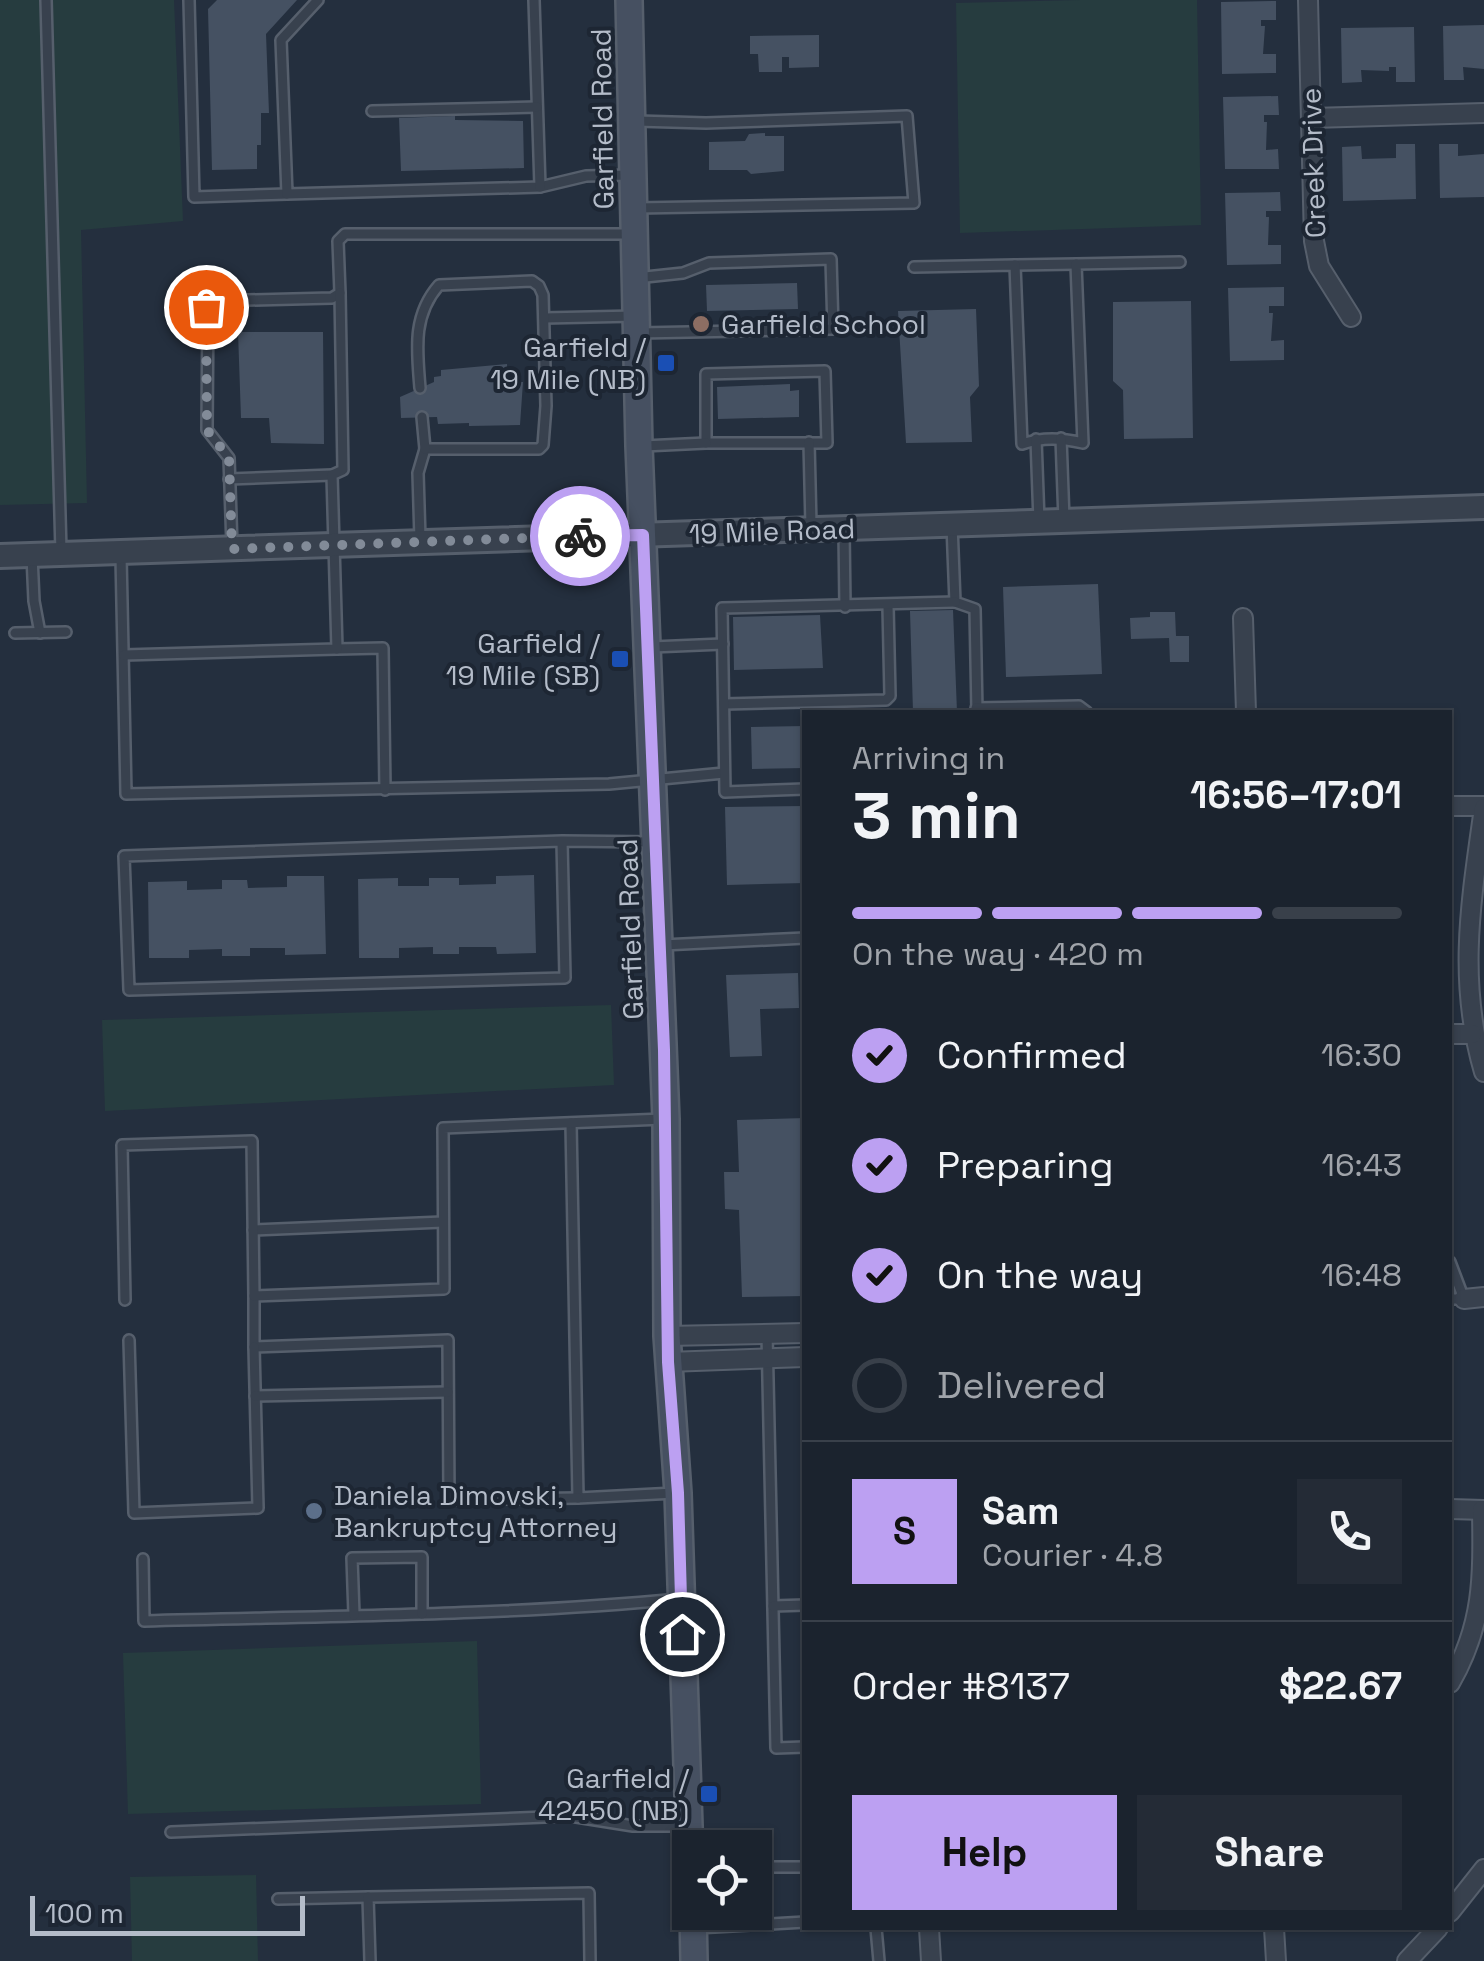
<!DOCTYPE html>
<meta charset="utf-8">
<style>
body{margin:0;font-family:"Space Grotesk",sans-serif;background:#242b36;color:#f1f3f6;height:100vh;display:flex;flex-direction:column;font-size:38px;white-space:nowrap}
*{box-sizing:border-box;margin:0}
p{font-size:32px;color:#a0a4aa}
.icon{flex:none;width:55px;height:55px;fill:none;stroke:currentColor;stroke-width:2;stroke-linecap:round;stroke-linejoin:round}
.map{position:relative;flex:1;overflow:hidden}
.panel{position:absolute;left:802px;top:710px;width:650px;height:1220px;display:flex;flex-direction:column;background:#1b232e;border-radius:0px;box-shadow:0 2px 8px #0004,0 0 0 2px #39404a}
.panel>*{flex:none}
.buttons{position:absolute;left:672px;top:1830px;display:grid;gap:20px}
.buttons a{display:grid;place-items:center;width:100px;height:100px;border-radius:0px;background:#1b232e;box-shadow:0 2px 8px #0004,0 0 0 2px #39404a;font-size:50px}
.scale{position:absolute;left:30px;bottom:25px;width:275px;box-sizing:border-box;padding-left:10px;border:5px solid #b4bcc9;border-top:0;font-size:28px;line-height:35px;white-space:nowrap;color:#b4bcc9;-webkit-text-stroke:8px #1d2633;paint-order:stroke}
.pin{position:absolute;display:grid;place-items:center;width:85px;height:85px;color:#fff;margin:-42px;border:5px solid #fff;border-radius:50%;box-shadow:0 2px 10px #0007}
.courier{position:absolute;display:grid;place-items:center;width:100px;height:100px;margin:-50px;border:8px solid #bca0f2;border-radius:50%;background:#fff;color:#222;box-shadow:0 2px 12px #0007}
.head em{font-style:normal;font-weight:700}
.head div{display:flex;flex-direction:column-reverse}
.head{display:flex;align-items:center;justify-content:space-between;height:170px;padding:0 50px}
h1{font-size:65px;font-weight:700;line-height:75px}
.bar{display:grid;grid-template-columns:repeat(4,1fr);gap:15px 10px;align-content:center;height:120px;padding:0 50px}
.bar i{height:12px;border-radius:8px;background:#39404a}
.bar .selected{background:#bca0f2}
.bar p{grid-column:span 4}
.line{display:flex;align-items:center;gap:25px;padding:0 50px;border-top:2px solid #39404a}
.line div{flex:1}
.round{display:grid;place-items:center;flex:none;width:105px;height:105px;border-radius:0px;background:#242b36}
ol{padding:0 50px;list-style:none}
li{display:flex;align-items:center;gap:30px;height:110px}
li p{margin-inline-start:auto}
li .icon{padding:10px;border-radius:50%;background:#bca0f2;color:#111;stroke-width:4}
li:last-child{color:#a0a4aa}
li i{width:55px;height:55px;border:5px solid #39404a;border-radius:50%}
.button{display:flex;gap:20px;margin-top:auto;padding:20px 50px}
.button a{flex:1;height:115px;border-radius:0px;background:#bca0f2;color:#111;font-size:40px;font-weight:700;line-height:115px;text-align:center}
.button a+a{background:#242b36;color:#f1f3f6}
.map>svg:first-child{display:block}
.green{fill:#263c3f}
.building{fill:#455162}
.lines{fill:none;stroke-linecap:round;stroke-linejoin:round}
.service-casing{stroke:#565f6c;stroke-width:14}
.minor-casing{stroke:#565f6c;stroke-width:22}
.tertiary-casing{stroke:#565f6c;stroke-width:28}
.secondary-casing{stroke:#565f6c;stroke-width:30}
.service{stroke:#38414e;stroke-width:9}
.minor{stroke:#38414e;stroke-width:18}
.tertiary{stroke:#38414e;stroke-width:22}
.secondary{stroke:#465061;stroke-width:25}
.done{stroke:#828b98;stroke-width:10;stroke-dasharray:0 18}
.route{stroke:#bca0f2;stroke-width:12}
.education-dot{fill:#8d6e63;stroke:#1d2633;stroke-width:4}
.transit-dot{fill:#1a4fb4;stroke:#1d2633;stroke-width:4}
.service-dot{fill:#5c6f8a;stroke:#1d2633;stroke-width:4}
.labels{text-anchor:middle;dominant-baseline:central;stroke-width:8;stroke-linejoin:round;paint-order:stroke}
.street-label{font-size:28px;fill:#b4bcc9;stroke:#1d2633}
.poi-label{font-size:28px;fill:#b4bcc9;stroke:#1d2633;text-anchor:end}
</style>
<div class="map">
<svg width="1484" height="1961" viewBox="0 0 1484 1961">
<rect width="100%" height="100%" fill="#242f3e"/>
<g class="green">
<polygon points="0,0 174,0 183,221 81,230 87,503 0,505"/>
<polygon points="1080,0 1197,0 1201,225 960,233 956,3"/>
<polygon points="611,1005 614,1085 105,1111 102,1020"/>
<polygon points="477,1641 481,1804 128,1814 123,1653"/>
<polygon points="256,1875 258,1961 132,1961 130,1877"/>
</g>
<g class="building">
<polygon points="217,0 297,0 266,34 269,113 261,113 261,145 257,145 257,169 212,170 208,9"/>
<polygon points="1276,1 1276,20 1261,20 1261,26 1265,26 1263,54 1276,54 1276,73 1222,74 1221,2"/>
<polygon points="1484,25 1484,69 1463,67 1464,80 1444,80 1443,26"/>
<polygon points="1414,27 1415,82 1396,82 1396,67 1389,67 1389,71 1361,70 1362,82 1342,83 1341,28"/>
<polygon points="819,35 819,67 789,68 789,57 782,57 782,72 759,72 758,54 750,54 750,36"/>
<polygon points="1278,96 1279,115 1264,115 1264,122 1267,122 1266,150 1278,149 1279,169 1225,169 1223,97"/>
<polygon points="455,116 455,120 523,121 524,168 401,171 399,118"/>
<polygon points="765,133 765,136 784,136 784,171 751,174 747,170 709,170 709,142 745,141 749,134"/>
<polygon points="1396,144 1415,144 1416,199 1343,201 1342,147 1361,146 1362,159 1396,158"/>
<polygon points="1439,144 1458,144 1458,156 1484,154 1484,197 1440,198"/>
<polygon points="1280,192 1281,211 1266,211 1266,217 1269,217 1268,245 1281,245 1281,264 1227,265 1225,193"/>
<polygon points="797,283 798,309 707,311 706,285"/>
<polygon points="1284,287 1284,306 1269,306 1269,313 1273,313 1271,341 1284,340 1284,360 1230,361 1228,288"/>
<polygon points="1191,301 1193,438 1124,439 1123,390 1113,381 1113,302"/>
<polygon points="976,309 979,386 970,397 972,442 906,443 898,311"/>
<polygon points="238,332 323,332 324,444 271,443 269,418 241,418"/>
<polygon points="507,364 508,382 523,382 520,425 469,426 469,423 438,424 437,417 401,418 400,397 434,382 434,377 441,376 441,370"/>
<polygon points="790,384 790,391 799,390 799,417 718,419 717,387"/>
<polygon points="1098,584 1102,674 1006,677 1003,587"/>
<polygon points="953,610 957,712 913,712 910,611"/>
<polygon points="1150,612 1175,612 1176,636 1189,636 1189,662 1170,662 1169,638 1131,639 1130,618 1150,617"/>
<polygon points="820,615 823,668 734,670 733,617"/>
<polygon points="805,726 805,768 752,769 751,727"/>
<polygon points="805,806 805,883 727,885 725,807"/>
<polygon points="534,875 536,953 497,954 496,947 459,947 459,954 433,954 433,947 399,948 399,958 359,958 358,879 398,878 398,886 429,886 429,878 459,878 459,885 496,884 496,876"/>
<polygon points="287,876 324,876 326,954 285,955 285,948 250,948 250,956 222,956 222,949 189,950 189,958 149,958 148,882 187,881 187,890 222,889 222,880 247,880 248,888 287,887"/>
<polygon points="798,973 799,1008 760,1009 762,1056 730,1057 726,975"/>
<polygon points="805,1118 805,1296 742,1297 739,1210 725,1209 724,1172 739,1172 737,1120"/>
</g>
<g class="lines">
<defs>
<g id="service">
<polyline points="46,0 61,552"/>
<polyline points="189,0 194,197 287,194"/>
<polyline points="318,0 281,40 287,194 540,187 586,176 629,175"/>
<polyline points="534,0 540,187"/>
<polyline points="372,111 537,107"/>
<polyline points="637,121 706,123 907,116 914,203 637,208"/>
<polyline points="1015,265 1076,264"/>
<path d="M914,267L1015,265L1022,444C1043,437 1061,438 1083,443L1076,264L1180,262"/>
<polyline points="636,278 683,273 709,263 831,259 833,329 640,333"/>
<polyline points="544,318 636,316"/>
<polygon points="825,371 827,443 706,443 706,374"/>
<path d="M420,388C417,350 412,316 439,285L532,281L539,286L543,295L546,406L543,445L539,449H425L418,473L420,539"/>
<polyline points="422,417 425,449"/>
<polyline points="1061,438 1064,520"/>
<polyline points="1036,439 1039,521"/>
<polyline points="809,442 811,526"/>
<polyline points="644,446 706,443"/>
<polyline points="229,479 332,475"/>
<polyline points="952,525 955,602 975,609 977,712"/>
<polyline points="844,531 845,607"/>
<polyline points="232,546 229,458 207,430 208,301 332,298 340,293 338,241 345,234 630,234"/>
<polyline points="32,556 34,601 40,633"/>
<polyline points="121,556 126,794 609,784 724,773"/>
<polyline points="15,633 66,632"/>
<polyline points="652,647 723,644"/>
<polyline points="337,649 383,648 385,790"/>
<polyline points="124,655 337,649 332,475 343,470 340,293"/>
<polyline points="724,704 886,700 890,696 888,606"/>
<polyline points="976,708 1079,706 1087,712"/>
<polyline points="805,789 725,792 722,608 955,602"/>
<polyline points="562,841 565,978 129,990 124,856 562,841 655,842"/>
<polyline points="663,945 805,938"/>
<polyline points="571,1123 578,1498 675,1493"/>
<polyline points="253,1230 443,1222"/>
<polyline points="1450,1262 1464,1299 1450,1299"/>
<polyline points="254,1296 254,1347 448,1340 449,1500 578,1498"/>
<polyline points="125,1300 122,1145 252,1141 254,1296 444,1289 443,1128 663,1119"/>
<polyline points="767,1334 776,1748 805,1747"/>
<polyline points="129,1340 134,1513 258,1508 254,1347"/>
<polyline points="255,1396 448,1392"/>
<path d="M143,1559L144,1621C322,1616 501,1616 679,1599"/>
<polyline points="773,1606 805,1605"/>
<polyline points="354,1615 352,1558 422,1557 422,1614"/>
<polyline points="171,1832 570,1816 633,1826 686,1826"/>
<polyline points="755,1867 805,1867"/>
<polyline points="278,1899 368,1897"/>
<polyline points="697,1928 805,1922"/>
<polyline points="876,1928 879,1961"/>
<polyline points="370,1961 368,1897 589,1893 590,1961"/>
</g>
<g id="minor">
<polyline points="1308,0 1314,241 1319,266 1351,317"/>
<polyline points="1312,118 1484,113"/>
<polyline points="1243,618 1246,712"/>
<polyline points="1450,806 1484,806"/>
<path d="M1484,808C1471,901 1457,980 1484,1072"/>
<polyline points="1450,1034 1472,1034"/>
<polyline points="1464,1299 1484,1297"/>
<polyline points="667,1336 805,1333"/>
<polyline points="668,1362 805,1357"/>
<polyline points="1450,1509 1484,1510"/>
<path d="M1450,1683C1484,1624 1483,1577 1482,1510"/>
<polyline points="1450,1912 1484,1869"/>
<polyline points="929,1928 931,1961"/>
<polyline points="1274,1928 1276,1961"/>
<polyline points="1407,1961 1438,1928"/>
</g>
<polyline id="tertiary" points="0,556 1484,507"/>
<g id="secondary">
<polyline points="629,0 639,446 666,1119 667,1336 678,1493 690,1856"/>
<polyline points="693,1912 694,1961"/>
</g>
</defs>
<use href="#service" class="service-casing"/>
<use href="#minor" class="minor-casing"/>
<use href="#tertiary" class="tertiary-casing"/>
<use href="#secondary" class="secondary-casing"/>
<use href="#service" class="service"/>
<use href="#minor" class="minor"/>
<use href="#tertiary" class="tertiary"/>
<use href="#secondary" class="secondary"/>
</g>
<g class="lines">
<polyline class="done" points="206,307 207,430 229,458 232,549 580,536"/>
<polyline class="route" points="580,536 643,535 664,1050 668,1362 678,1493 682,1634"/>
</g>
<circle class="education-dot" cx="701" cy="324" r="10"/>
<g class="transit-dot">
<rect x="656" y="353" width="20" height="20" rx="5"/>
<rect x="610" y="649" width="20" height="20" rx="5"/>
<rect x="699" y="1784" width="20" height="20" rx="5"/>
</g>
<circle class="service-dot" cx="314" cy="1511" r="10"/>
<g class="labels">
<g class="street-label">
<text transform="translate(602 119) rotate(-91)">Garfield Road</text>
<text transform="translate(1313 163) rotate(-92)">Creek Drive</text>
<text transform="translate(772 531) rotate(-2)">19 Mile Road</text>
<text transform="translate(630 929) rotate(-92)">Garfield Road</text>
</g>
<g class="poi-label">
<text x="721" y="324" text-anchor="start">Garfield School</text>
<text x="646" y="347">Garfield /<tspan x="646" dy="32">19 Mile (NB)</tspan></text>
<text x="600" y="643">Garfield /<tspan x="600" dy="32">19 Mile (SB)</tspan></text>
<text x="334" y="1495" text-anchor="start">Daniela Dimovski,<tspan x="334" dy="32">Bankruptcy Attorney</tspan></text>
<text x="689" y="1778">Garfield /<tspan x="689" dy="32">42450 (NB)</tspan></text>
</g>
</g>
</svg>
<div class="buttons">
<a><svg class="icon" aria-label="locate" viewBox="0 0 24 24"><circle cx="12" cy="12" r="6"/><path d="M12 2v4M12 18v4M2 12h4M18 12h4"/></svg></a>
</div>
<div class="scale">100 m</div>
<div class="pin" style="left:206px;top:307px;background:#ea580c"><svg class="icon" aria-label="bag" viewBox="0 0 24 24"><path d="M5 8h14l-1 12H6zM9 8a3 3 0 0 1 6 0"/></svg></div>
<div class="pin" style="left:682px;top:1634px;background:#1f2937"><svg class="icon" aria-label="home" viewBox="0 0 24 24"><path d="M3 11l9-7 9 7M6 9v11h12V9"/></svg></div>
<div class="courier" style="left:580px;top:536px"><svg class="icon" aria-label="bike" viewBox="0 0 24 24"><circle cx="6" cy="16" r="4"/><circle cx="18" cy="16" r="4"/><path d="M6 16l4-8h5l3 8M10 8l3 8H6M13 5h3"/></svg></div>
<section class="panel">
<div class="head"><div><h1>3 min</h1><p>Arriving in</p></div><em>16:56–17:01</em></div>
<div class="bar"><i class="selected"></i><i class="selected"></i><i class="selected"></i><i></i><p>On the way · 420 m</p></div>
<ol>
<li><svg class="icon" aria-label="check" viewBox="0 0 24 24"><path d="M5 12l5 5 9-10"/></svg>Confirmed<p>16:30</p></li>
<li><svg class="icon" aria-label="check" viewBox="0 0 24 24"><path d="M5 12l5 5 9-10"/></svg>Preparing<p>16:43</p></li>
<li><svg class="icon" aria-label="check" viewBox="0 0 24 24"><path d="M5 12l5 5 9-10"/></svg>On the way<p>16:48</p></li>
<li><i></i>Delivered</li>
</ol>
<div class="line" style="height:180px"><b class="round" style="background:#bca0f2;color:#111">S</b><div><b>Sam</b><p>Courier · 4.8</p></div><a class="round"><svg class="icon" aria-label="phone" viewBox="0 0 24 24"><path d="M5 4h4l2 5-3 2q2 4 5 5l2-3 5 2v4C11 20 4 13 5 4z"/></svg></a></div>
<div class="line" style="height:130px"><div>Order #8137</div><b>$22.67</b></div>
<div class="button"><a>Help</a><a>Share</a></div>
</section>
</div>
